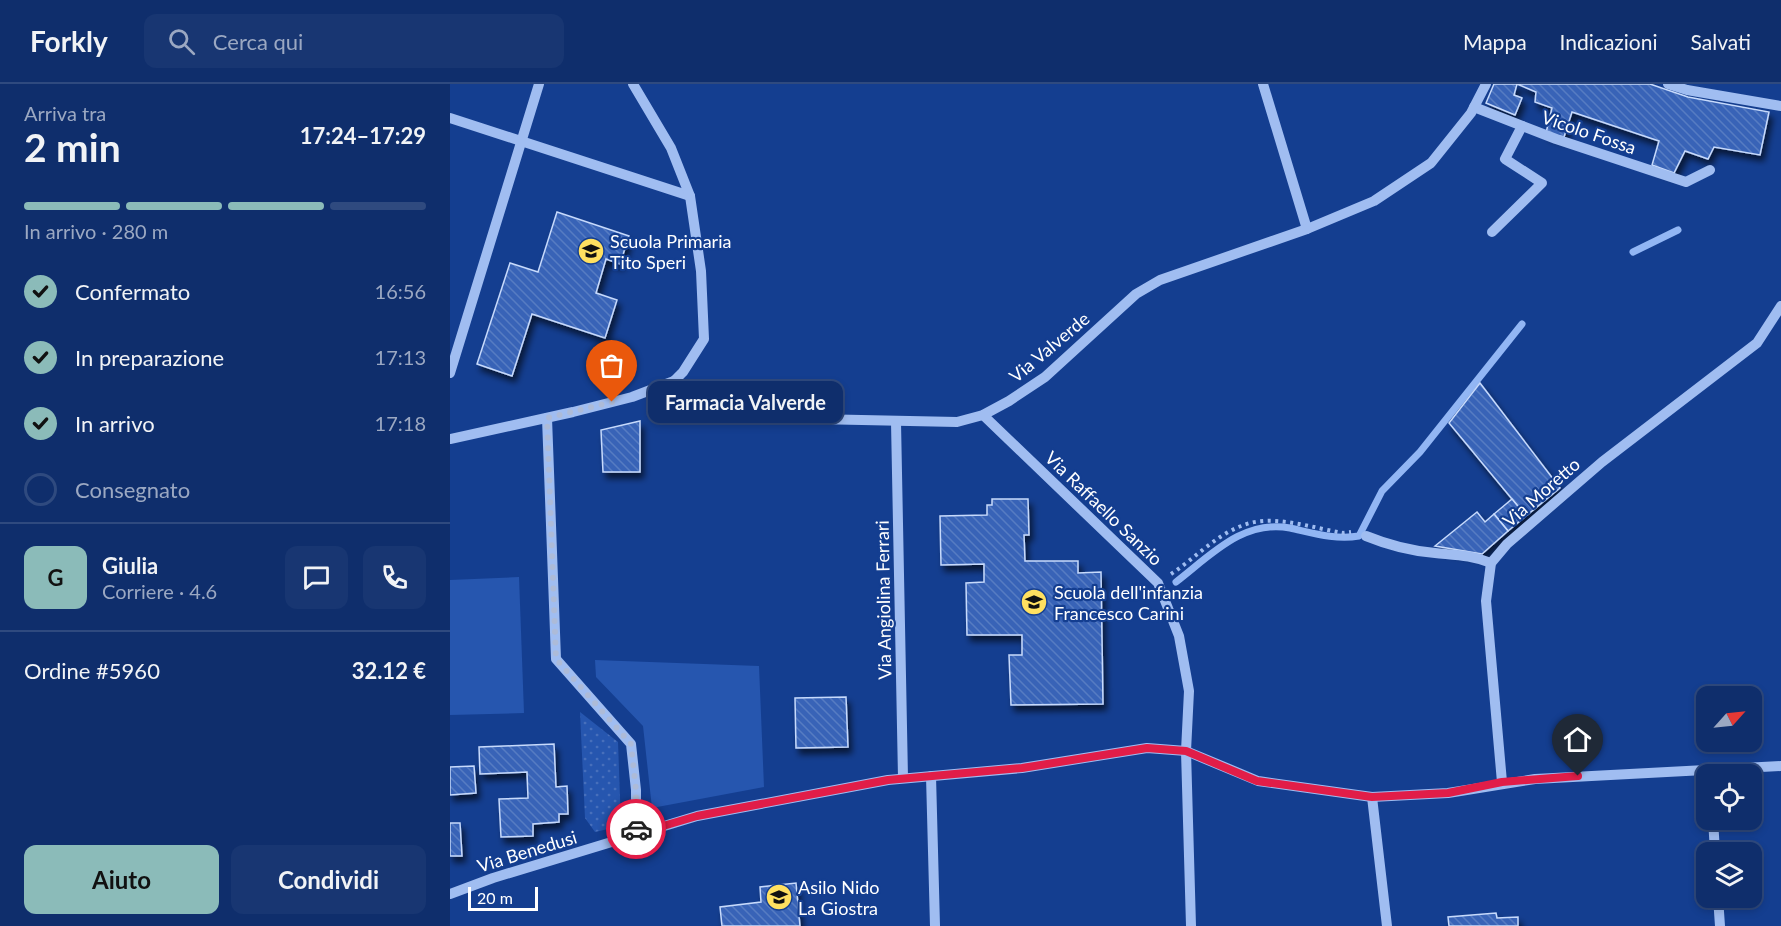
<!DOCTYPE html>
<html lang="it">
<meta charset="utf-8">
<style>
body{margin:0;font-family:Lato,sans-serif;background:#183672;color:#f1f3f6;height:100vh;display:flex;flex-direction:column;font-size:22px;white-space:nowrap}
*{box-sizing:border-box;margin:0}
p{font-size:20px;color:#9ba8c2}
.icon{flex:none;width:33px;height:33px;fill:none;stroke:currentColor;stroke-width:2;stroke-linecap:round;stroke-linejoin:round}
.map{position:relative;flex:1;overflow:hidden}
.panel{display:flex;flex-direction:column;background:#0f2e6c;width:450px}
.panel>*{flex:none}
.needle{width:39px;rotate:63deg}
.tools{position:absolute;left:1246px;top:602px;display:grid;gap:12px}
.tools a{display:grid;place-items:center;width:66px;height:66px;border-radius:12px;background:#0f2e6c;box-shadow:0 3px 9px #0003,0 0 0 2px #2f4a7f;font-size:30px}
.scale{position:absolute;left:18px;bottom:15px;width:70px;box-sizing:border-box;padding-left:6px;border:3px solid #fff;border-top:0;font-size:16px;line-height:21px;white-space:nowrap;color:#fff;-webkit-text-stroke:4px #143e90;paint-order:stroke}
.pin{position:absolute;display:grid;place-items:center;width:51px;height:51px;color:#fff;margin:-62px -26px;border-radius:50% 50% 50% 0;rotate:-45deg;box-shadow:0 0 6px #0007}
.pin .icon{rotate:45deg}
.courier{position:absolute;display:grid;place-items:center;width:60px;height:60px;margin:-30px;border:4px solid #e11d48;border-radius:50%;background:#fff;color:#222;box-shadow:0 2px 8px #0007}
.bubble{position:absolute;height:42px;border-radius:12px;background:#0f2e6c;box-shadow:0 3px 9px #0003,0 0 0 2px #2f4a7f;font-size:20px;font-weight:700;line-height:42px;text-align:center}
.headline em{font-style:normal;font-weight:700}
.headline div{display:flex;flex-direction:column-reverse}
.headline{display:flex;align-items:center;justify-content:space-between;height:102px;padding:0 24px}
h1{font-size:39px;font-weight:700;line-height:45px}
.bar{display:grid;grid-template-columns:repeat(4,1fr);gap:9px 6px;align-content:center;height:72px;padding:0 24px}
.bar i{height:8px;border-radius:4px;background:#2f4a7f}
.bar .on{background:#8bbbb9}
.bar p{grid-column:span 4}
.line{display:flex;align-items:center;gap:15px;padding:0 24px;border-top:2px solid #2f4a7f}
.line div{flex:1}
.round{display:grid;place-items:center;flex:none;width:63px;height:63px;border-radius:12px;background:#183672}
ol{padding:0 24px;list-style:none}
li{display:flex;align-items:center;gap:18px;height:66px}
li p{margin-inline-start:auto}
li .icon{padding:6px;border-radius:50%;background:#8bbbb9;color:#111;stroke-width:4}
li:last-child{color:#9ba8c2}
li i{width:33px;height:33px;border:3px solid #2f4a7f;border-radius:50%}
.button{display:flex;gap:12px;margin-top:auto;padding:12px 24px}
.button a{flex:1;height:69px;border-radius:12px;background:#8bbbb9;color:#111;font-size:24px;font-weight:700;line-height:69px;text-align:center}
.button a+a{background:#183672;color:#f1f3f6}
header{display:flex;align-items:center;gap:36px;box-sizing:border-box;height:84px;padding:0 30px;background:#0f2e6c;border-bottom:2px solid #2f4a7f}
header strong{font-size:28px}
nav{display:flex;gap:33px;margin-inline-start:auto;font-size:21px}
.search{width:420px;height:54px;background:#183672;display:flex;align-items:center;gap:15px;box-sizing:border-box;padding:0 21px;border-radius:12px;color:#9ba8c2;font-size:22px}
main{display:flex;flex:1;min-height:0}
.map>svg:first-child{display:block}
.grass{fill:url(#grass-dots)}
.park{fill:#2656af}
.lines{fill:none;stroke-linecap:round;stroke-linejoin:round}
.stream{stroke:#92b6f4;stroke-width:7}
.building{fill:url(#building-back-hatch);stroke:#c7dafc;stroke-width:1.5;filter:url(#shadow)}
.path{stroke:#a0bdf1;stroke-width:4;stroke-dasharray:3 4.5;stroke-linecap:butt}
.minor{stroke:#a0bdf1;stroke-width:10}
.done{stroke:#adbbd8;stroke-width:6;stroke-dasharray:0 10.8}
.route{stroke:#e11d48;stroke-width:8}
.labels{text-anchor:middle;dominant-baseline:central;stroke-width:4.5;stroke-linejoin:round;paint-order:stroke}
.street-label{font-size:18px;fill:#fff;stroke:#143e90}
.poi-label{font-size:18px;fill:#fff;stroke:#143e90;text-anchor:start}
</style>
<header>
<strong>Forkly</strong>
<div class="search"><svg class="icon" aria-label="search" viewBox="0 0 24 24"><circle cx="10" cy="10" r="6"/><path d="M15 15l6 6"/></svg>Cerca qui</div>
<nav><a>Mappa</a><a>Indicazioni</a><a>Salvati</a></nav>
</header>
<main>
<section class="panel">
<div class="headline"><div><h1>2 min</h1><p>Arriva tra</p></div><em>17:24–17:29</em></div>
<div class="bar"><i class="on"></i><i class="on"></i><i class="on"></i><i></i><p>In arrivo · 280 m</p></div>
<ol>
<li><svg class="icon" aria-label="check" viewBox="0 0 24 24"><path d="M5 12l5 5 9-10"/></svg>Confermato<p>16:56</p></li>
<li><svg class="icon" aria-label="check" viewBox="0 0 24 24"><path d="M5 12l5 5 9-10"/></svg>In preparazione<p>17:13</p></li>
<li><svg class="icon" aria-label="check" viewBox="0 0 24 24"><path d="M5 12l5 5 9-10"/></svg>In arrivo<p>17:18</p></li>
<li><i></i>Consegnato</li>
</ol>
<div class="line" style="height:108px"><b class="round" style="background:#8bbbb9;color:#111">G</b><div><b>Giulia</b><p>Corriere · 4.6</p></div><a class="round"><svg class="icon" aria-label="chat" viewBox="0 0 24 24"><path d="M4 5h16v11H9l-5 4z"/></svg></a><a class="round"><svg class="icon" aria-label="phone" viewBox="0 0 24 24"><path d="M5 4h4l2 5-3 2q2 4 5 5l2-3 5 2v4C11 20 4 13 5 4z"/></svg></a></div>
<div class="line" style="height:78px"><div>Ordine #5960</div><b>32.12 €</b></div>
<div class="button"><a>Aiuto</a><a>Condividi</a></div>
</section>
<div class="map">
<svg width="1331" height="842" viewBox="0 0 1331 842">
<defs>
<pattern id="grass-dots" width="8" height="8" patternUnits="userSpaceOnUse" patternTransform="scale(1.5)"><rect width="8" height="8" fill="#2656af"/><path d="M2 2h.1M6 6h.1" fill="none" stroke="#476fbb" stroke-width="1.8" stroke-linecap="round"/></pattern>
<pattern id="building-back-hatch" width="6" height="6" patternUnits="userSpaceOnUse" patternTransform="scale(1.5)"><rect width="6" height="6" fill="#3864b7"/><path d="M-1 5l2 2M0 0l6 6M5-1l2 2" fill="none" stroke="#567bc2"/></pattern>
<filter id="shadow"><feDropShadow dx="3.5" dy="6" stdDeviation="3" flood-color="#0009"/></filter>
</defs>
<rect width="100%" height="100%" fill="#143e90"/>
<polygon class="grass" points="130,628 168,658 171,742 145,748 135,734"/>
<g class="park">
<polygon points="69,493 74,629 0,631 0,496"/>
<polygon points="145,576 309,582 314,703 202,724 193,642 146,593"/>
</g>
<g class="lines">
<g class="stream">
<polyline points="1183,168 1228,146"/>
<path d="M726,498C760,472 793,435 840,444C863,449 885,456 909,452L932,407L970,368L1072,240"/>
</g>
</g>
<g class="building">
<polygon points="1044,0 1200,0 1238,13 1319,28 1310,71 1264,63 1258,75 1235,67 1224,89 1202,81 1209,57 1122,28 1114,53 1096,49 1102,24 1085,18 1086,8 1067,0 1064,11 1072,14 1065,31 1036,19"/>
<polygon points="107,128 179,152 170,180 156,175 146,209 167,216 155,254 82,230 62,292 27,280 60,179 88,188"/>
<polygon points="1030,299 1110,404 1076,432 999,339"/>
<polygon points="190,337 190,388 153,388 151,346"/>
<polygon points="542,415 578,415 579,451 574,451 575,477 628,477 628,489 651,488 653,620 561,621 559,571 572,571 572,551 517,551 516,499 534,498 534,480 491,481 490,432 537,431 537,421 542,421"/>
<polygon points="1062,415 1076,432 1058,447 1044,430"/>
<polygon points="1027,428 1035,438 1044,430 1058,447 1032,470 985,462"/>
<polygon points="396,613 398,663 346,664 345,614"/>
<polygon points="104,660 106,703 117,702 118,730 109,730 109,738 83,740 83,752 51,753 49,715 78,714 77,688 30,690 29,663"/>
<polygon points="24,682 26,709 0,711 0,683"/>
<polygon points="0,739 10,739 12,772 0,772"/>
<polygon points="346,799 350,842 272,842 270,823 311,818 310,803"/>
<polygon points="1046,829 1047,834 1068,833 1068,842 999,842 998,833"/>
</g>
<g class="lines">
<path class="path" d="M721,490C744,475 765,452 791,442C822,429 862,444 893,449L901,448"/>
<g class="minor">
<polyline points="813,0 857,145"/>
<polyline points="1218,0 1237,6 1331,22"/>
<polyline points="1024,23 1106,55 1236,98 1260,86"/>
<polyline points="0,34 240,112"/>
<polyline points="1042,148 1092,99 1055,75 1072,42"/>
<polyline points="0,289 89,0"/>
<polyline points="224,297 265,323 364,335 507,338 533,331 559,317 595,293 686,210 710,196 857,145 924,117 981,79 1021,29 1036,0"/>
<polyline points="533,331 708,499 729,552 739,607 736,667 741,842"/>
<polyline points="97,334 106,575 181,660 186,706 186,750"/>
<polyline points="446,338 453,694"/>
<polyline points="0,355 123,328 182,313 224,297 233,288 254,255 251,187 240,112 221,64 183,0"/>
<path d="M916,452C938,461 961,467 985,469C1005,471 1022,471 1041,479"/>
<polyline points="481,692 485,842"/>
<polyline points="1052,698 1036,517 1041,479 1057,460 1152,378 1307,259 1331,222"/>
<polyline points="922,713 937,842"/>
<polyline points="1263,735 1265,768"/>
<polyline points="0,810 43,794 247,732 438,696 572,684 697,664 736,667 808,697 922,713 998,709 1085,695 1331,682"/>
<polyline points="1268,813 1270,842"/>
</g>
</g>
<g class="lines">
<polyline class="done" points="162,318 97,334 106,575 181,660 186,706 186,745"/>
<polyline class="route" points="186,745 186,750 247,732 438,696 572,684 697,664 736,667 807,697 922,713 998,709 1052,698 1128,692"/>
</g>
<defs>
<symbol id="school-disc" viewBox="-11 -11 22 22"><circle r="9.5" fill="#ffe060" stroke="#143e90"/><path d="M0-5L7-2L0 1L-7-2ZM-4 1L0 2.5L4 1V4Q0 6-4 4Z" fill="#111"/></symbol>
</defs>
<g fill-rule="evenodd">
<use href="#school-disc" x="126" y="152" width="30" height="30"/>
<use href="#school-disc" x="569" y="503" width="30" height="30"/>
<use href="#school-disc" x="314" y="798" width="30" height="30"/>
</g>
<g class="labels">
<g class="street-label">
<text transform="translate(1139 48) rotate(19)">Vicolo Fossa</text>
<text transform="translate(599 263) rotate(-40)">Via Valverde</text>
<text transform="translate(1091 408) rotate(-41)">Via Moretto</text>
<text transform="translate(654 424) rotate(44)">Via Raffaello Sanzio</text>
<text transform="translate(433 516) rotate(-91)">Via Angiolina Ferrari</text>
<text transform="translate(77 767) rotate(-17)">Via Benedusi</text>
</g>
<g class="poi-label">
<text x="160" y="157">Scuola Primaria<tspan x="160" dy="21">Tito Speri</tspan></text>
<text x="604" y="508">Scuola dell'infanzia<tspan x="604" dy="21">Francesco Carini</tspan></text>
<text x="348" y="803">Asilo Nido<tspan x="348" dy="21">La Giostra</tspan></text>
</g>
</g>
</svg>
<div class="tools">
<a><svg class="needle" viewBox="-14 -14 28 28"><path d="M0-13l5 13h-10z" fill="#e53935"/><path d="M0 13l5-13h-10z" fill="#9ba8c2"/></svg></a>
<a><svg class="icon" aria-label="locate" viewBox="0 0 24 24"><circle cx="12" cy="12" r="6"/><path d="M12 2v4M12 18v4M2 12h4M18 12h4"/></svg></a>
<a><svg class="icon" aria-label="layers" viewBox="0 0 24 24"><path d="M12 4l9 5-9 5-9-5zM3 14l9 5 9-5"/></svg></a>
</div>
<div class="scale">20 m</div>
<div class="pin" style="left:162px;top:318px;background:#ea580c"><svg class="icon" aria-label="bag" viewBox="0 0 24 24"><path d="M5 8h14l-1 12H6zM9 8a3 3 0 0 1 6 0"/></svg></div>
<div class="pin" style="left:1128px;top:692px;background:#1f2937"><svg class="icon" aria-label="home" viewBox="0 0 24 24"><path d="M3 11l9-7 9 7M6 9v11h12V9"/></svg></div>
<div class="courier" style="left:186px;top:745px"><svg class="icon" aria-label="car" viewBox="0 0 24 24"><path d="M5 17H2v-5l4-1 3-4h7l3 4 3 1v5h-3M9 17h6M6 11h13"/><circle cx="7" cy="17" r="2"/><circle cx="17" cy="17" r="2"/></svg></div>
<div class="bubble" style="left:198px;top:297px;width:195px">Farmacia Valverde</div>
</div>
</main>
